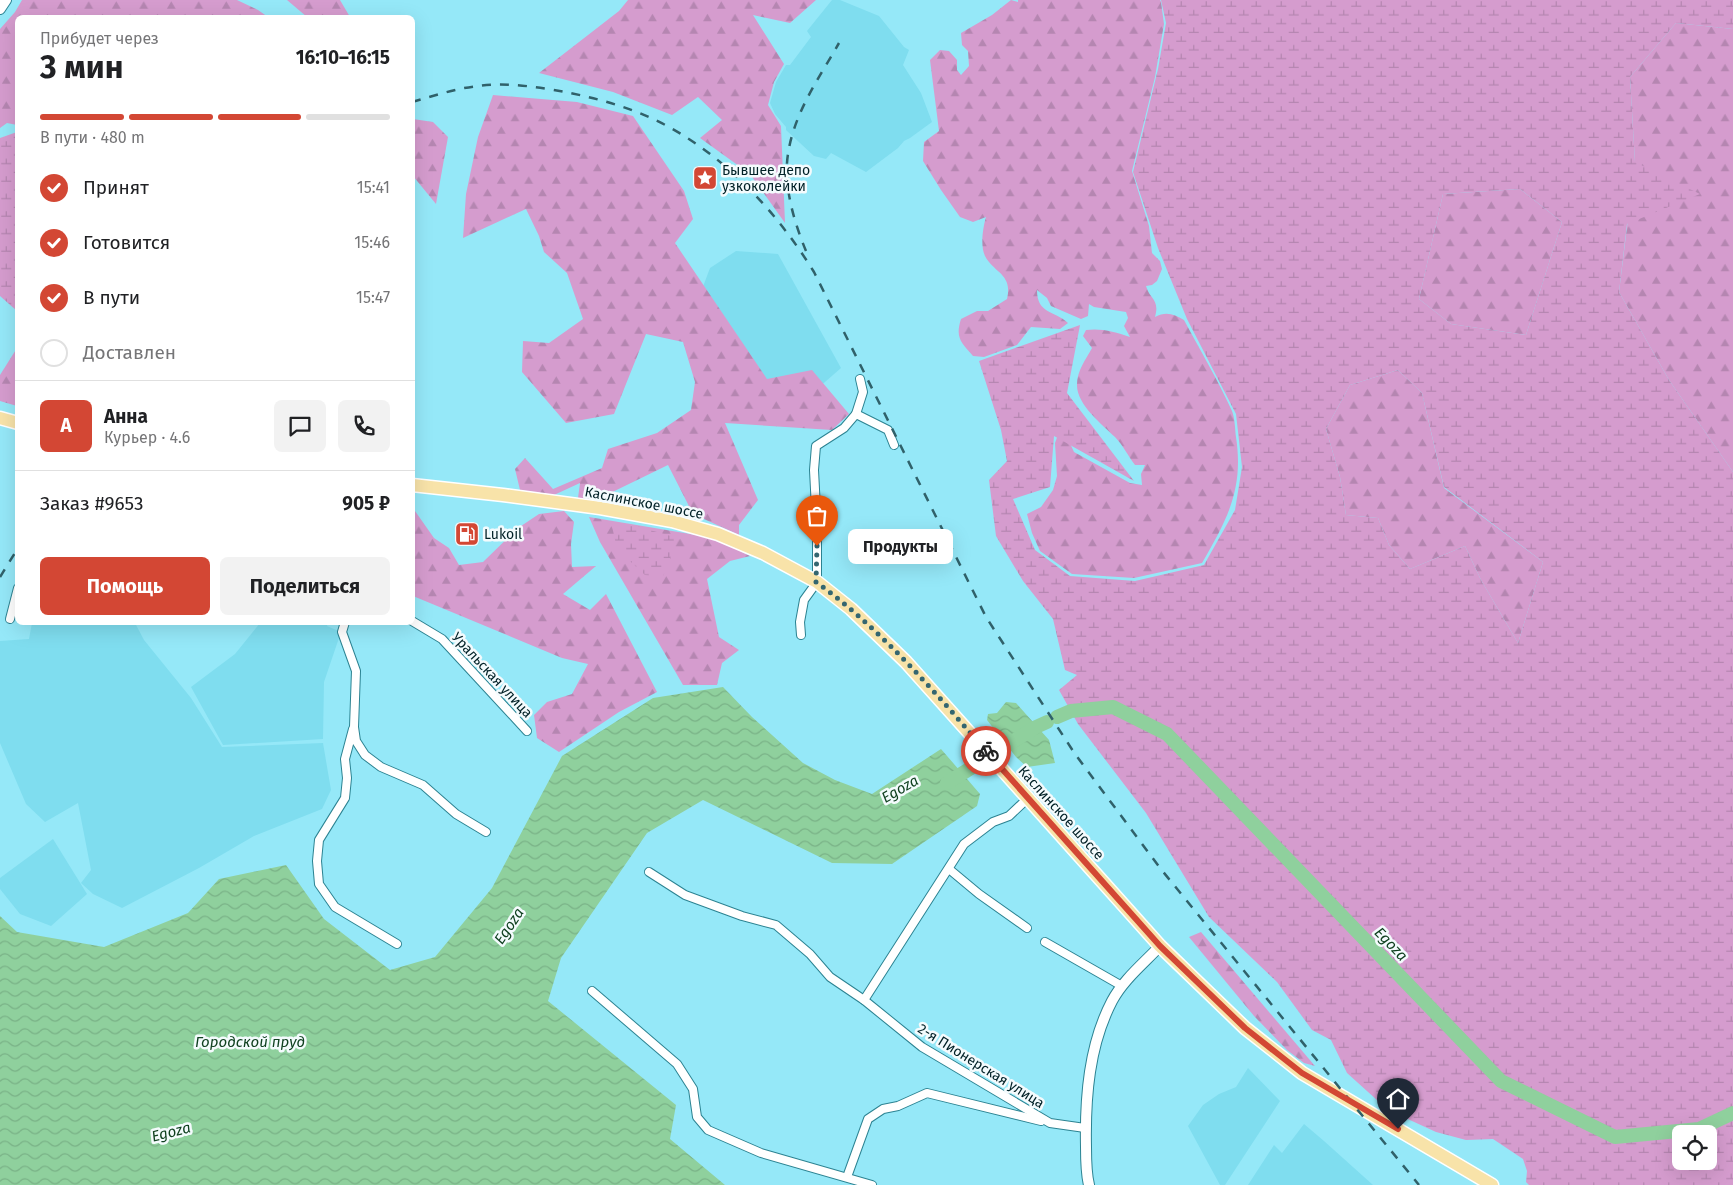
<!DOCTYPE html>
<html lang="ru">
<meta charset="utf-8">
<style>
body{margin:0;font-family:"Fira Sans",sans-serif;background:#f2f2f2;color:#202124;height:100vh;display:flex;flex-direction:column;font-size:19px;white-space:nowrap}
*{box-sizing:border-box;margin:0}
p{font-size:16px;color:#757577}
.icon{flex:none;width:28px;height:28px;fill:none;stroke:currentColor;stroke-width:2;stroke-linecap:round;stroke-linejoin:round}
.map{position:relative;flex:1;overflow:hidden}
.sheet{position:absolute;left:15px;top:15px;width:400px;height:610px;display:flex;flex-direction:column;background:#fff;border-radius:8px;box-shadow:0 5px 20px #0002}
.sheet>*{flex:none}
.buttons{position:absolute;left:1672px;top:1125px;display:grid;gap:10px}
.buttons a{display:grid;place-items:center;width:45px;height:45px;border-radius:8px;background:#fff;box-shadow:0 5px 20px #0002;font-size:25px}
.pin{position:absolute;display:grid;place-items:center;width:42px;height:42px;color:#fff;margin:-51px -21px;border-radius:50% 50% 50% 0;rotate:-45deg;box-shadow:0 0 5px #0007}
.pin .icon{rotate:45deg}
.courier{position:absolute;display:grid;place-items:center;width:50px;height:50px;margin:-25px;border:4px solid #d34734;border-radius:50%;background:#fff;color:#222;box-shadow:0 1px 6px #0007}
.bubble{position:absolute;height:35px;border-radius:8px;background:#fff;box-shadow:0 5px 20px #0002;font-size:16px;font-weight:700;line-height:35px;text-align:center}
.summary em{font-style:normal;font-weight:700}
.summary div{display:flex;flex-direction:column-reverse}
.summary{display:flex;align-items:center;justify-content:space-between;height:85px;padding:0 25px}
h1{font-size:32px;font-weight:700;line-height:38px}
.bar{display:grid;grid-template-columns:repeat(4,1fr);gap:8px 5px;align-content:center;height:60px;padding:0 25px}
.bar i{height:6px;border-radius:4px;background:#e0e0e0}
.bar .current{background:#d34734}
.bar p{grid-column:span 4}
.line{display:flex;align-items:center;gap:12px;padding:0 25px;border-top:1px solid #e0e0e0}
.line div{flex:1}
.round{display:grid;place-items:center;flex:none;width:52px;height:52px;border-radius:8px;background:#f2f2f2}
ol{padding:0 25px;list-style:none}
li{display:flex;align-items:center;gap:15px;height:55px}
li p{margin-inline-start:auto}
li .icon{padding:5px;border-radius:50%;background:#d34734;color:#fff;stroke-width:4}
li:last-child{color:#757577}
li i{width:28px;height:28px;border:2px solid #e0e0e0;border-radius:50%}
.button{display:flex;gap:10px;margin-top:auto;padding:10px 25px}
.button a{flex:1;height:58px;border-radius:8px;background:#d34734;color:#fff;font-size:20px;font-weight:700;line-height:58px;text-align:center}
.button a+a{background:#f2f2f2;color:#202124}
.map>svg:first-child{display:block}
.built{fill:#7fddef}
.forest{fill:url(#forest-firs)}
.wetland{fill:url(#wetland-marsh);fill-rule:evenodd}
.water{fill:url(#water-waves)}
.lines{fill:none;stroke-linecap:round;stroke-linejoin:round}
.river{stroke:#8fd09d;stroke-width:14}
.minor-casing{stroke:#2c8392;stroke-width:10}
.tertiary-casing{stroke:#2c8392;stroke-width:12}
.primary-casing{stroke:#fff;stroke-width:15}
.minor{stroke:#fff;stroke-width:8}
.tertiary{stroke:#fff;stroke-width:10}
.primary{stroke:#f8e3a9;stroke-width:12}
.rail{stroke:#30616a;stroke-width:2.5;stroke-dasharray:9 9;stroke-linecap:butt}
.done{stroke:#346670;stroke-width:5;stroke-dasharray:0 9}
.route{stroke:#d34734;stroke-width:6}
.labels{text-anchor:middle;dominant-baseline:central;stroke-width:5;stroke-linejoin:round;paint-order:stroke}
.poi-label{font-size:14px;fill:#002026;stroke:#f4fbfd;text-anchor:start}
.street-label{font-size:14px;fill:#002026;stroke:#f4fbfd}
.water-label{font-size:15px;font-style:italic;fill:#104120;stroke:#f4fbfd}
</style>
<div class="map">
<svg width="1733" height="1185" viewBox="0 0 1733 1185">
<defs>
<pattern id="forest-firs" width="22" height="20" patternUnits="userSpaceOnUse" patternTransform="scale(1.25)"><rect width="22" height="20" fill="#d59cce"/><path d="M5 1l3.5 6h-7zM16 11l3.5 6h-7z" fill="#b586b1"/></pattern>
<pattern id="wetland-marsh" width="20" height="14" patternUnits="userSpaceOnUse" patternTransform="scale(1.25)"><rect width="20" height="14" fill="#d59cce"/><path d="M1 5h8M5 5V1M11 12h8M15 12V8" fill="none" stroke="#b586b1"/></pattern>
<pattern id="water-waves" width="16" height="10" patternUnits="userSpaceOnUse" patternTransform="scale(1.25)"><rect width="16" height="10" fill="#8fd09d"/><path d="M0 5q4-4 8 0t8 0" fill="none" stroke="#7ab287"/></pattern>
</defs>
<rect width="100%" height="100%" fill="#95e8f8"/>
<g class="built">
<polygon points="832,0 840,0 879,16 904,47 909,50 903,65 921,93 932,122 910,138 904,141 898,148 866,172 831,153 826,159 814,156 786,130 786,127 775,114 770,103 776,82 786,65 790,65 811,37 807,31"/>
<polygon points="736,251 778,254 841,368 817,389 762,387 698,300 710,268"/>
<polygon points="32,623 135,623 144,640 191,698 222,747 323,743 331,790 322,809 254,836 199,868 122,908 93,894 81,883 91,870 78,803 45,822 26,804 0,743 0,641 29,639"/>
<polygon points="260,623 328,623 327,626 341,632 324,682 323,739 223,745 191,687 235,654"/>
<polygon points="53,839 87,894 51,926 20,914 0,889 0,878"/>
<polygon points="1248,1068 1280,1101 1225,1185 1220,1185 1188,1126 1203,1105 1219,1094 1236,1087"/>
<polygon points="1304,1124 1324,1141 1373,1185 1248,1185 1274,1145 1282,1153"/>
</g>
<g class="forest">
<polygon points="22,0 237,0 258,10 268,17 18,18 17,125 7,123 0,128 0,29 15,12"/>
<polygon points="287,0 340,0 350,17 307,17"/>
<polygon points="628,0 816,0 790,23 753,15 784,64 774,82 768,105 781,126 785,223 750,174 700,138 722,120 698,97 672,115 613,92 539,73 619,11"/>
<path d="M1011,0L1018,2V0H1160L1161,2L1164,24L1155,77L1132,171L1149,226L1152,253L1160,261L1162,269L1157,281L1152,285L1146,286C1150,300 1160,299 1155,317C1166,311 1174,314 1184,320C1200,350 1218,380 1232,411C1235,419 1235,429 1236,437C1244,489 1227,520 1202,563L1134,578L1072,574L1040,551L1032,533L1027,514L1041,507L1053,490L1057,476L1055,443L1059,432L1069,441L1074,452L1130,483L1142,485L1141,474L1145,465H1135C1128,456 1123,445 1115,437C1102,424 1076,404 1077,384C1077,371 1086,359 1092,348L1083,336L1086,330C1102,328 1115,332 1130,337L1124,326L1128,318L1126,312L1094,307L1089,304L1088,316L1081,319L1051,306L1047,298L1037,290C1037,314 1054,310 1068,323L1060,329L1031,327L1017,345L984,357L973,356C961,342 955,338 961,319L977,311H988L1007,299C1013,274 994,273 985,256C980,246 983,227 986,217L973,222L960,217L941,190L923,161L924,142L939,131L930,60L940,50L949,51L957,60V70L961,75L969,66L968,51L962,45L961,33L992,15Z"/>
<polygon points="1676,23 1733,29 1733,472 1669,380 1619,292 1635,162 1630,77"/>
<polygon points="493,95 577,102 633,116 684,191 693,219 675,243 767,379 812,370 849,414 832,430 725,423 758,500 739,525 739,535 693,514 668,465 594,501 578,498 580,483 554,495 520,490 515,469 525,458 553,489 602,468 608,449 657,433 691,410 695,382 683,342 646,334 614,414 566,423 522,372 523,341 549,343 583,319 567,273 544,252 539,236 526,209 463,238 466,194 478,137"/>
<polygon points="413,119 433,122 448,137 436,204 413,176"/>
<polygon points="1520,189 1562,222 1526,335 1451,324 1419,299 1443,194"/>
<polygon points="17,348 17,406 0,401 0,375"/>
<polygon points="1398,370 1422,393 1444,488 1543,562 1518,643 1481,580 1465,546 1410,569 1389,545 1378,518 1346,515 1340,477 1326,429 1350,385"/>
<polygon points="413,510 415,511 434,538 449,548 459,565 483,562 518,528 539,514 564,511 574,522 571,544 572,567 596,566 563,594 590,610 606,594 657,692 619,712 559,752 537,738 534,715 547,702 572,694 588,664 562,658 413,596"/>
<polygon points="589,517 714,538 750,556 730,561 707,579 719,637 739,650 722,663 717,685 683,685 600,542"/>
<polygon points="1201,932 1315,1066 1304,1063 1287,1050 1254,1016 1189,937"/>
</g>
<g class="wetland">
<path d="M1161,0H1733V29L1676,23L1630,77L1635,162L1700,194L1627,224L1619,292L1669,380L1733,472V1185H1529L1526,1182L1527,1171L1523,1159L1493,1139L1466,1140L1436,1132L1388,1110L1347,1073L1331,1040L1312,1030L1277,982L1209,917L1146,813L1078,724L1059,690L1077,675L1065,670L1053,619L1023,581L996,536L989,480L1007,461L1001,430L979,361L1080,325L1067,393L1134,481L1054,436L1050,487L1013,499L1035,550L1070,576L1135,581L1204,565L1235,510L1242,467L1236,414L1187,319L1158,248L1133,172L1158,69L1166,23ZM1520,189L1562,222L1526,335L1451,324L1419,299L1443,194ZM1398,370L1422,393L1444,487L1543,562L1518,643L1481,580L1465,546L1410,569L1389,545L1378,518L1346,515L1340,477L1326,429L1350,385ZM1681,1134H1709V1161H1681Z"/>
<polygon points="17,132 18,132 17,311 0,296 0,138"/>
<polygon points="612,526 636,526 678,538 663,577 645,575 617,549"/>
</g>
<g class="water">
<polygon points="723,687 752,717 803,763 835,780 872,794 941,749 980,794 977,806 892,864 832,863 703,800 647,833 561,958 548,1001 676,1105 670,1139 725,1185 0,1185 0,916 17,932 104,947 188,913 219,879 286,865 324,919 390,970 435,957 492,888 562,756 653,698"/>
<polygon points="1006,702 1016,703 1049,740 1055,763 1027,767 1016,757 987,720 988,714 997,713"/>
</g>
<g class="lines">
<g class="river">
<polyline points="1057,717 1071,711 1113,707 1167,734 1501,1081 1615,1137 1699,1129 1733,1113"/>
<polyline points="1004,747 1036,727 1047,722"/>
<polyline points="947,783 974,766"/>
</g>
<defs>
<g id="minor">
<polyline points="856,414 863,392 860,379"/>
<polyline points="10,619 18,588"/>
<polyline points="412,621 442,639 527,731"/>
<polyline points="345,622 342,632 356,671 354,727 356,741 365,755 381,767 423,785 456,814 486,832"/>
<polyline points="801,635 800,622 804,600 817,582 817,528 814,470 816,446 844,428 856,414 888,430 894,445"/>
<polyline points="353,729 345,759 347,778 345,798 319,840 317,861 319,884 335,907 397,944"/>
<polyline points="949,869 979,894 1027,928"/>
<polyline points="649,872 685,895 742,916 776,925 810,954 830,977 864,1000 922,1047 1050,1123 1085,1128"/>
<polyline points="1045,942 1122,986"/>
<polyline points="592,991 677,1064 693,1089 697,1117 708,1130 761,1153 872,1185"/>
<polyline points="864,1000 964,844 993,822 1009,816 1027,799"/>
<polyline points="847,1177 868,1119 883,1109 898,1106 927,1093 1041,1121"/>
</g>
<g id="tertiary">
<polyline points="0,9 6,0"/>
<path d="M1089,1185C1086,1173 1086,1159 1086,1147C1085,1097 1089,1045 1112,1001C1123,980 1144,963 1160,946"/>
</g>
<g id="primary">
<polyline points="0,418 18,423"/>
<polyline points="412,485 503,495 600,508 672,521 718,534 763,553 817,582 851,609 906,662 1160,946 1245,1028 1302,1073 1492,1185"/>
</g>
</defs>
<use href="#minor" class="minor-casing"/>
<use href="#tertiary" class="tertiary-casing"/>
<use href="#primary" class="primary-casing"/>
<use href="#minor" class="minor"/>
<use href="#tertiary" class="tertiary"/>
<use href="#primary" class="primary"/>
<g class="rail">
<path d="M412,102C434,96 456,88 479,86C506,82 538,87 565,92C601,99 636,109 669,127C729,160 778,214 814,272L986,617L1075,754L1160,868L1419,1185"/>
<path d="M806,251C794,222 783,185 788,154C794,113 819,78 839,43"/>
<polyline points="0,577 18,548"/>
</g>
</g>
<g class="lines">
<path class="done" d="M817,546L816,582C881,629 934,691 986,751"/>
<polyline class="route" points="986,751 1160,946 1245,1028 1302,1073 1398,1129"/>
</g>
<defs>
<symbol id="sight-square" viewBox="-11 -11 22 22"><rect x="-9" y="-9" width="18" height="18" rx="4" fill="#d34734" stroke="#f4fbfd"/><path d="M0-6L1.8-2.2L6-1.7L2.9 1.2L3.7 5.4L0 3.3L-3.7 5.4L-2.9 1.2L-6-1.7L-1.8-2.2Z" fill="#fff"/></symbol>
<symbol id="fuel-square" viewBox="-11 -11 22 22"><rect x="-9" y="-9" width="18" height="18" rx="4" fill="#d34734" stroke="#f4fbfd"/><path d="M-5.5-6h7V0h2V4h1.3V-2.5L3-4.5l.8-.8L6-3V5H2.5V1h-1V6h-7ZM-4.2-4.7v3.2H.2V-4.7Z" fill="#fff"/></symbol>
</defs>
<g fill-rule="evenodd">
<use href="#sight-square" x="691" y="164" width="28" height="28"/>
<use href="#fuel-square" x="453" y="520" width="28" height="28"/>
</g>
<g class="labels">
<g class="poi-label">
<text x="722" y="170">Бывшее депо<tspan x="722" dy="16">узкоколейки</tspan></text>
<text x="484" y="534">Lukoil</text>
</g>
<g class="street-label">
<text transform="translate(644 503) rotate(11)">Каслинское шоссе</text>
<text transform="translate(492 675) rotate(47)">Уральская улица</text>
<text transform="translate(1061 813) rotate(48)">Каслинское шоссе</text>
<text transform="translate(981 1066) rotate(32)">2-я Пионерская улица</text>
</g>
<g class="water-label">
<text transform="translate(900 789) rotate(-30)">Egoza</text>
<text transform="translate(509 926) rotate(-56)">Egoza</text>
<text transform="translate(1391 944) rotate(46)">Egoza</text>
<text x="250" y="1042">Городской пруд</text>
<text transform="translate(171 1132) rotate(-14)">Egoza</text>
</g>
</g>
</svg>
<div class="buttons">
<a><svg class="icon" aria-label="locate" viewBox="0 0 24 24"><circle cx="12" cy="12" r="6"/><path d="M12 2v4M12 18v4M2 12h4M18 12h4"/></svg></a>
</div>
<div class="pin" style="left:817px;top:546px;background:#ea580c"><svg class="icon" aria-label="bag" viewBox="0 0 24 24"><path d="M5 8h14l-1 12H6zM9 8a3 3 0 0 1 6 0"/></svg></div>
<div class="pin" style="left:1398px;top:1129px;background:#1f2937"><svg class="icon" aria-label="home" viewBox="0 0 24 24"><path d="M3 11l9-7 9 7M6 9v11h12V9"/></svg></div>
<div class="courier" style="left:986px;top:751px"><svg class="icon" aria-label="bike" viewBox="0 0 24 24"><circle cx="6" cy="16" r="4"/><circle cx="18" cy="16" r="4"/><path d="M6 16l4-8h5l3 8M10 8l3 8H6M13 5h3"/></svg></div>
<div class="bubble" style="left:848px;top:529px;width:105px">Продукты</div>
<section class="sheet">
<div class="summary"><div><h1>3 мин</h1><p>Прибудет через</p></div><em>16:10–16:15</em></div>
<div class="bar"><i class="current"></i><i class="current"></i><i class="current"></i><i></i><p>В пути · 480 m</p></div>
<ol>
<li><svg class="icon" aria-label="check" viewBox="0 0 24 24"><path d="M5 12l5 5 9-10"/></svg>Принят<p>15:41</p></li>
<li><svg class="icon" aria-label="check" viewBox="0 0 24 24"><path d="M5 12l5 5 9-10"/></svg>Готовится<p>15:46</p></li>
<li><svg class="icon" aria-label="check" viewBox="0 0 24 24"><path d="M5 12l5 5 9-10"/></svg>В пути<p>15:47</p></li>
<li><i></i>Доставлен</li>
</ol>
<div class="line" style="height:90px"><b class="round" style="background:#d34734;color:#fff">А</b><div><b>Анна</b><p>Курьер · 4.6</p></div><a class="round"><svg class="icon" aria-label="chat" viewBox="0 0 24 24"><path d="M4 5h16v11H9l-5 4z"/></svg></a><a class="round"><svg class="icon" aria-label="phone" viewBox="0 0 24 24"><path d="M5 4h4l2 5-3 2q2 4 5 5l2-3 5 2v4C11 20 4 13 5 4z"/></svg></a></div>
<div class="line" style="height:65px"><div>Заказ #9653</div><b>905 ₽</b></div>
<div class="button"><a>Помощь</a><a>Поделиться</a></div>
</section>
</div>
